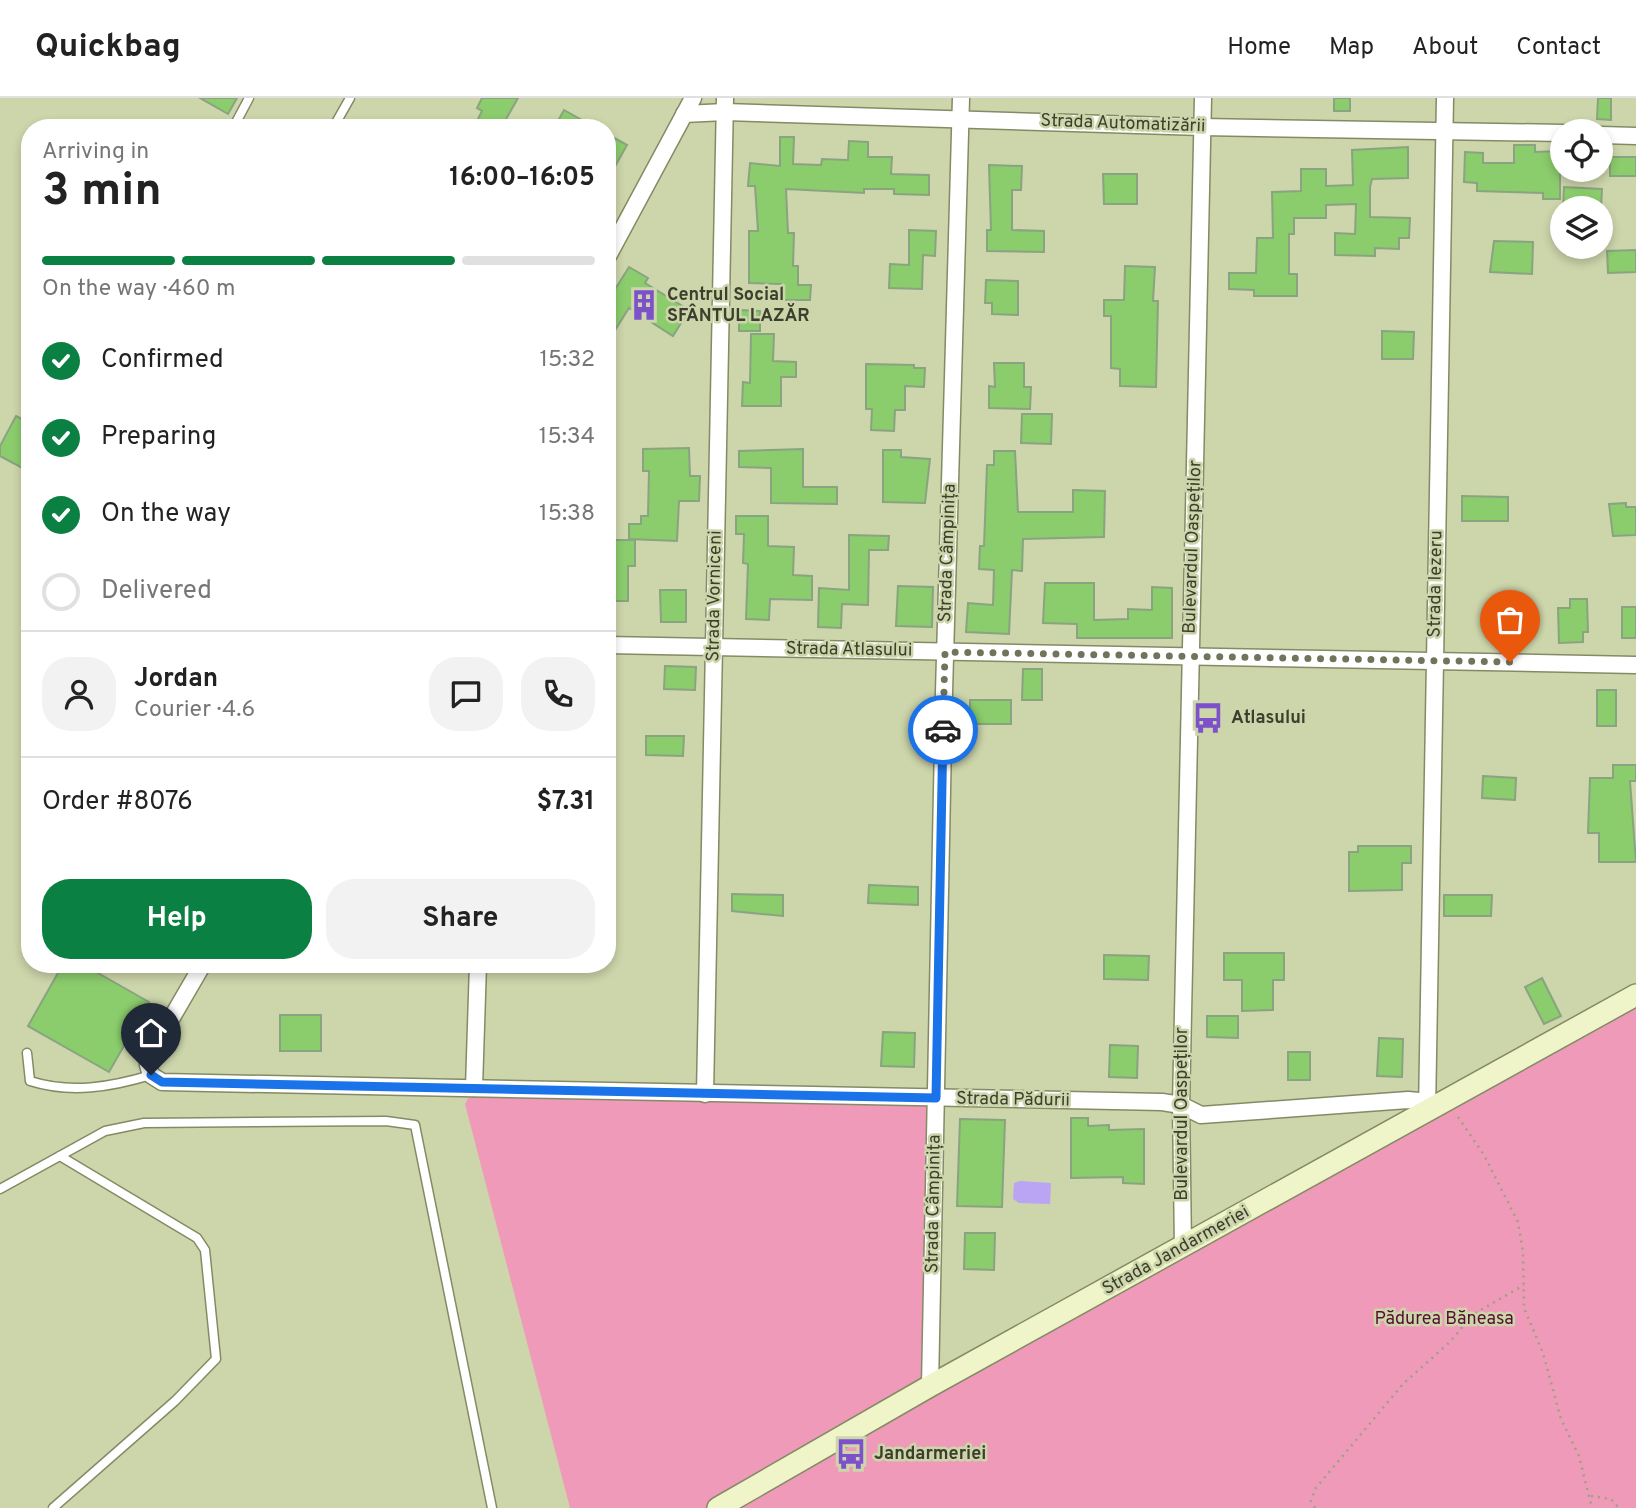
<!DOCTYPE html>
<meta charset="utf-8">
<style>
body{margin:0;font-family:Overpass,sans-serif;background:#f2f2f2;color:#222;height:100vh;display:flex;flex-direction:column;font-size:26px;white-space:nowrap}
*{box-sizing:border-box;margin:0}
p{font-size:23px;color:#767676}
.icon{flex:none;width:38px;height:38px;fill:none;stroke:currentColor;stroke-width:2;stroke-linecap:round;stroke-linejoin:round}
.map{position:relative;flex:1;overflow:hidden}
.side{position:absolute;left:21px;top:21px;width:595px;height:854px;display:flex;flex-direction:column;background:#fff;border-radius:28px;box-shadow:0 4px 10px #0003}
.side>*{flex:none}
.buttons{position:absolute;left:1550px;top:21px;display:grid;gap:14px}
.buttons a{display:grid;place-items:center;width:63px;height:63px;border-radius:50%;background:#fff;box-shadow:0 4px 10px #0003;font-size:35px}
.pin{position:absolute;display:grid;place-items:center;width:60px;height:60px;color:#fff;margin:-72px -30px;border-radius:50% 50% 50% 0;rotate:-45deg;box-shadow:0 0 7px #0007}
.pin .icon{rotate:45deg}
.courier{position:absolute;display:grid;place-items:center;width:70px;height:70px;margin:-35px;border:5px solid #1a73e8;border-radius:50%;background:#fff;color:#222;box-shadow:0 2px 9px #0007}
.headline em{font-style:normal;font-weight:700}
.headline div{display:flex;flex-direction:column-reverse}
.headline{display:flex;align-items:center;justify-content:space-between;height:119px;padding:0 21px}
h1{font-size:46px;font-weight:700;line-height:52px}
.bar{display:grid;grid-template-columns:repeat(4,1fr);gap:10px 7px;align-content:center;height:84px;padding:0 21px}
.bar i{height:9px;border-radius:5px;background:#e0e0e0}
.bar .on{background:#0b8043}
.bar p{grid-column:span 4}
.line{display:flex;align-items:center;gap:18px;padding:0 21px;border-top:2px solid #e0e0e0}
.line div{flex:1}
.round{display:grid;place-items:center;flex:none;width:74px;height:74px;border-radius:28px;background:#f2f2f2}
ol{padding:0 21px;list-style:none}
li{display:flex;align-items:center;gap:21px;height:77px}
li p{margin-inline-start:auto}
li .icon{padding:7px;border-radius:50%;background:#0b8043;color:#fff;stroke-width:4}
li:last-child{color:#767676}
li i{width:38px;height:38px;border:4px solid #e0e0e0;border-radius:50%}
.action{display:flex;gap:14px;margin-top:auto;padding:14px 21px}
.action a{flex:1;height:80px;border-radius:28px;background:#0b8043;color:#fff;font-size:28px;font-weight:700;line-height:80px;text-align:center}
.action a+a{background:#f2f2f2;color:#222}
header{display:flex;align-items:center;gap:42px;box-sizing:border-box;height:98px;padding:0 35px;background:#fff;border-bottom:2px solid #e0e0e0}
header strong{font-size:33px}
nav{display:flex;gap:38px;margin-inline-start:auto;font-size:24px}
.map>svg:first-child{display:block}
.green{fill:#f09aba}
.water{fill:#baa4f4}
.building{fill:#8bcc6c;stroke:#8aa380;stroke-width:2}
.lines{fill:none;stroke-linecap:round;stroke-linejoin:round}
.lane-casing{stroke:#848b64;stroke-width:11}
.street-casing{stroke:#848b64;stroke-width:19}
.secondary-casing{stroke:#848b64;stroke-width:24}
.path{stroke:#9ba280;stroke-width:2.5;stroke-dasharray:2 5;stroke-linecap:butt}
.lane{stroke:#fff;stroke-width:8}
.street{stroke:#fff;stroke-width:16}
.secondary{stroke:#eff4c9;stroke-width:21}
.done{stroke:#6f745a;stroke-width:7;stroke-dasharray:0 12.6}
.route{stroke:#1a73e8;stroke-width:9}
.labels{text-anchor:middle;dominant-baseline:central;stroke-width:5;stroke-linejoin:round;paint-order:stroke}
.street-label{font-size:18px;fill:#3c3f2e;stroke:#cdd5ab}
.poi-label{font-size:18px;font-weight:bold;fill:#3c3f2e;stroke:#cdd5ab;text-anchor:start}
.park-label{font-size:18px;fill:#551031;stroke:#cdd5ab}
</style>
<header>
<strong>Quickbag</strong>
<nav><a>Home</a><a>Map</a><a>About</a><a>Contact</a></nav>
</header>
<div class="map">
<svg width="1636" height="1410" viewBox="0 0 1636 1410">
<rect width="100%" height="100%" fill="#cdd5ab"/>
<polygon class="green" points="1636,897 1636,1410 570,1410 465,1006 474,990 936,1000 930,1287"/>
<polygon class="water" points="1020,1083 1051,1085 1050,1106 1019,1105 1013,1101 1014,1085"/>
<g class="building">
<polygon points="200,0 237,0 228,16"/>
<polygon points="482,0 518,0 501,30 493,30 478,21 482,13 477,10"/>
<rect x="1334" y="0" width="16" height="13"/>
<polygon points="1598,0 1611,0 1611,22 1597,21"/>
<polygon points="564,12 596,30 554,30"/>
<polygon points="607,36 627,47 607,83"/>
<polygon points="780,39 794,39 793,66 821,67 822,61 848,62 849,43 868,44 868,59 892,59 891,76 929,77 929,97 894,96 894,91 864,91 864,95 786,91 788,135 794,135 793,168 798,168 798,187 811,187 810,202 781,202 781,186 749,185 749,133 758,133 755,88 748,88 750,65 780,68"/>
<polygon points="1514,47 1535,47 1535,54 1560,53 1560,101 1543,101 1543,95 1477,93 1477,85 1464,84 1465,54 1483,55 1483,65 1514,65"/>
<polygon points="1408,49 1408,80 1372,81 1370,89 1370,119 1410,120 1409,140 1399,140 1399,151 1375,150 1375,158 1335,157 1335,135 1355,136 1356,106 1326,107 1326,120 1294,120 1294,136 1289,136 1289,176 1297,176 1297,198 1254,198 1254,192 1229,191 1229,175 1256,175 1257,140 1273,140 1272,94 1301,93 1301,71 1326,71 1326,88 1353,87 1352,52"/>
<rect x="1610" y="59" width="26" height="19"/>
<polygon points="989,67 1022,68 1021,92 1012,92 1012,132 1044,133 1044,154 987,153 987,132 991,132"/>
<polygon points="1103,76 1137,76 1137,106 1104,106"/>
<polygon points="1564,89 1602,91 1601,110 1563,110"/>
<polygon points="909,132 936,133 935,158 923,157 922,191 889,190 890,166 909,167"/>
<polygon points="1494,143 1533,144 1532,176 1490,174"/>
<polygon points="1636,152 1636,174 1608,175 1607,153"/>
<polygon points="1125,168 1155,169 1153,203 1158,203 1156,289 1120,288 1120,271 1111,270 1111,218 1104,218 1104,202 1124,202"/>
<polygon points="629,169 648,180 645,185 689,212 673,238 629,210 607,245 607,204"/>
<polygon points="986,182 1018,183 1018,217 992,216 992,205 985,205"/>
<polygon points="739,212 760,213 760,233 739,233"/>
<polygon points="1382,233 1414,234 1413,261 1382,261"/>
<polygon points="751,236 774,236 773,263 796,264 796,279 781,279 781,308 742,308 743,284 750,285"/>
<polygon points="994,265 1024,265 1024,289 1031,289 1030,311 989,310 989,288 995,289"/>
<polygon points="866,266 914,267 914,270 925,270 924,289 905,288 905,312 895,312 894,333 871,332 872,311 866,311"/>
<polygon points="1022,316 1052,316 1051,346 1021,345"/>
<polygon points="16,318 30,325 30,374 0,358 0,348"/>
<polygon points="689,350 690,378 700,378 699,403 679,403 677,443 629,441 629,426 641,426 641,418 648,418 649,373 643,373 643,351"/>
<polygon points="803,351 803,389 837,389 837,406 771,405 771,370 739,369 739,353"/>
<polygon points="883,352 901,352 901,359 930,361 925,405 883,404"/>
<polygon points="994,353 1015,353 1018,414 1073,414 1073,392 1105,393 1104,439 1023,441 1022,473 1012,472 1009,536 966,534 968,505 993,507 994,472 979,471 980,448 984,448 987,367 994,367"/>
<polygon points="1462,398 1508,399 1508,423 1462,423"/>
<polygon points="1626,405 1626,409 1636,409 1636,437 1613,438 1609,406"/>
<polygon points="736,418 768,418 768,448 794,449 793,477 812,478 812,502 770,501 769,522 746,521 748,466 743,465 744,436 736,436"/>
<polygon points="849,437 889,438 888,452 869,452 868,507 842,506 841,530 818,529 819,490 849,492"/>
<polygon points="607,442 635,442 635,468 628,468 628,503 607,503"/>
<polygon points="1045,485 1094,485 1094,522 1128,521 1128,511 1152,512 1152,489 1172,490 1172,540 1077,540 1077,526 1043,525"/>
<polygon points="898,488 933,489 932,529 896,528"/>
<polygon points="660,492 686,492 686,524 661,524"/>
<polygon points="1570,501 1587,501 1588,534 1583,534 1583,544 1559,545 1558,510 1570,510"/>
<rect x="1622" y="509" width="14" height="31"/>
<polygon points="665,568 696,569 695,592 664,591"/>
<polygon points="1023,571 1042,571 1042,602 1022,602"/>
<rect x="1597" y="592" width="19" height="36"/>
<rect x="970" y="602" width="41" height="24"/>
<polygon points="646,638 684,638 683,658 646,657"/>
<polygon points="1613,667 1636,667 1636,683 1630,683 1636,764 1599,764 1599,735 1588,735 1590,680 1613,680"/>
<polygon points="1483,678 1516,680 1515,702 1482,700"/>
<polygon points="1358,748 1411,748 1411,765 1402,765 1402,792 1349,793 1349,754 1358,754"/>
<polygon points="869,787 918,789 918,807 868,805"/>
<polygon points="732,796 783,797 783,818 732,813"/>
<polygon points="1444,797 1492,797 1491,818 1444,818"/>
<polygon points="1224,855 1284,855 1284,882 1273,882 1273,912 1242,913 1242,882 1224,882"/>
<polygon points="1104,857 1149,858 1148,882 1104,881"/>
<polygon points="63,866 82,866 149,904 109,974 28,928"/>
<polygon points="1542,880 1561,918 1544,926 1525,889"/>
<rect x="280" y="917" width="41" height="36"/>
<polygon points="1207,918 1238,918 1238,940 1207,939"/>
<polygon points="883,934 915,935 914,969 881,968"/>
<polygon points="1379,940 1403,941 1402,979 1377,978"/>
<polygon points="1110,947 1138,948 1137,980 1109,979"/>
<rect x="1288" y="954" width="22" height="28"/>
<polygon points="1071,1020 1088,1020 1088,1028 1109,1027 1109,1032 1144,1031 1144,1086 1123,1085 1123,1079 1071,1080"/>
<polygon points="960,1021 1005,1022 1002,1109 957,1108"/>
<polygon points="965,1135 995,1135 994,1172 964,1171"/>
</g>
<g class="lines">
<defs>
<g id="lane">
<polyline points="233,30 249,0"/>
<polyline points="333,30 350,0"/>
<path d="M27,955L30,983C71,996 111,989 151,977"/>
<polyline points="0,1091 105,1033 144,1025 386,1023 415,1027 492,1410"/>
<polyline points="53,1410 175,1303 216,1261 205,1152 197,1140 60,1058"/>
</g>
<g id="street">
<polyline points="684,16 725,14 1202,29 1563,35"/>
<polyline points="1601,37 1636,38"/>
<polyline points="607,160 693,0"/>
<polyline points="607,547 1636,567"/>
<polyline points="203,866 150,957 148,967 151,977 162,984 1162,1004 1181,1007 1201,1017 1408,1002 1419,1003 1427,1013"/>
<polyline points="474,990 478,866"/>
<polyline points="705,996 725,0"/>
<polyline points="1427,1013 1445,0"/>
<polyline points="1183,1149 1181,1007 1203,0"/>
<polyline points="930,1288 944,594 961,0"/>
</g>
<polyline id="secondary" points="718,1410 930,1288 1636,897"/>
</defs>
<use href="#lane" class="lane-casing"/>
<use href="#street" class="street-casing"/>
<use href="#secondary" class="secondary-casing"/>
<g class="path">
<polyline points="1458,1019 1484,1057 1518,1124 1523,1154 1524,1210 1543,1255 1561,1321 1579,1358 1592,1410"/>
<polyline points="1591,1398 1611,1401 1619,1410"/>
<polyline points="1315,1410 1311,1403 1315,1391 1403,1286 1451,1243 1472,1217 1524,1187"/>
</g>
<use href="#lane" class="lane"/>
<use href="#street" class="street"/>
<use href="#secondary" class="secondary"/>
</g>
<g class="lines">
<polyline class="done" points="943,632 945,554 1510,564"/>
<polyline class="route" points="151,977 162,984 936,1000 943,632"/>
</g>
<defs>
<symbol id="building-bare" viewBox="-9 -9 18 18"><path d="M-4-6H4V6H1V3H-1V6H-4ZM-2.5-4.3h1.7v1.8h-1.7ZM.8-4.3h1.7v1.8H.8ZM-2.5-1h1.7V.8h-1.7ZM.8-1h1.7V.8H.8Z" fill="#7c51ca" stroke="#cdd5ab" stroke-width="2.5" paint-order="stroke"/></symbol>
<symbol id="bus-bare" viewBox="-9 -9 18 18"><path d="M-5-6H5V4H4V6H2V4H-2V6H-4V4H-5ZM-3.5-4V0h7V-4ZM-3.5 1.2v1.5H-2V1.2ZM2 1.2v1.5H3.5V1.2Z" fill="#7c51ca" stroke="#cdd5ab" stroke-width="2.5" paint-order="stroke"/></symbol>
</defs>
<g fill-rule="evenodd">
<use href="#building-bare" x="622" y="185" width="44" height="44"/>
<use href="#bus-bare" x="1186" y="598" width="44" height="44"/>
<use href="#bus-bare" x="829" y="1334" width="44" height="44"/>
</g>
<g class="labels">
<g class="street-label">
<text transform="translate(1123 26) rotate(2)">Strada Automatizării</text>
<text transform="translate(1193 449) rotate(-88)">Bulevardul Oaspeților</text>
<text transform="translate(948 455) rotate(-88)">Strada Câmpinița</text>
<text transform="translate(1436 486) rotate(-89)">Strada Iezeru</text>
<text transform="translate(715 498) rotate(-89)">Strada Vorniceni</text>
<text transform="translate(849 552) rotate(1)">Strada Atlasului</text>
<text transform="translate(1013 1002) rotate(1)">Strada Pădurii</text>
<text transform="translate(1182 1016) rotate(-90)">Bulevardul Oaspeților</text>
<text transform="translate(934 1106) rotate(-89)">Strada Câmpinița</text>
<text transform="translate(1176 1153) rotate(-29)">Strada Jandarmeriei</text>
</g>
<g class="poi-label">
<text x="667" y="197">Centrul Social<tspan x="667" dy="21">SFÂNTUL LAZĂR</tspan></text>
<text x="1231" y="620">Atlasului</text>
<text x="874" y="1356">Jandarmeriei</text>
</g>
<g class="park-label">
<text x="1444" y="1221">Pădurea Băneasa</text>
</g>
</g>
</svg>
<div class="buttons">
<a><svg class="icon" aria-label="locate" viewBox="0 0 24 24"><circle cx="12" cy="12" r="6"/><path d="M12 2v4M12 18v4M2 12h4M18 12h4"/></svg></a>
<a><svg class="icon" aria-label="layers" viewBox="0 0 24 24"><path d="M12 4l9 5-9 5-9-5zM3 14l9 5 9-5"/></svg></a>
</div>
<div class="pin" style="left:1510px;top:564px;background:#ea580c"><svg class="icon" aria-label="bag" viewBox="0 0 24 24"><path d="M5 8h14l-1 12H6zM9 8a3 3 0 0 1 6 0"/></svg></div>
<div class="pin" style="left:151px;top:977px;background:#1f2937"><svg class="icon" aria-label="home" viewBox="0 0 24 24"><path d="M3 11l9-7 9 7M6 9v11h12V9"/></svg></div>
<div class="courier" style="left:943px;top:632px"><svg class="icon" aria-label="car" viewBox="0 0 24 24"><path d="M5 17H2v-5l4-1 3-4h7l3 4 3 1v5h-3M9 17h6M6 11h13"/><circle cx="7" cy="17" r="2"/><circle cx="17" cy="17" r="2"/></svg></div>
<section class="side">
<div class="headline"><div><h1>3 min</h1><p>Arriving in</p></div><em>16:00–16:05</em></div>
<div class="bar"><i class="on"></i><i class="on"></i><i class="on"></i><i></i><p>On the way · 460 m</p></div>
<ol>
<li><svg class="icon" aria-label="check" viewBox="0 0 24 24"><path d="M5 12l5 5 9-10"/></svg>Confirmed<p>15:32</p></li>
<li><svg class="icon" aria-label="check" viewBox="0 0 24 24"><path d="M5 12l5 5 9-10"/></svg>Preparing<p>15:34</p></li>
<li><svg class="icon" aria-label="check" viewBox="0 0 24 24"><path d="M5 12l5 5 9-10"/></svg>On the way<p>15:38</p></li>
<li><i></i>Delivered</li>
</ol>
<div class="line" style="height:126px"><a class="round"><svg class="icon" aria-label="person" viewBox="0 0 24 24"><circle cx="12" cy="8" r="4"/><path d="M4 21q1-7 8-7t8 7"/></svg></a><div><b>Jordan</b><p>Courier · 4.6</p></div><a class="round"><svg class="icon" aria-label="chat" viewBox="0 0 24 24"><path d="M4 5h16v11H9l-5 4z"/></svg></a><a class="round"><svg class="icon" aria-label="phone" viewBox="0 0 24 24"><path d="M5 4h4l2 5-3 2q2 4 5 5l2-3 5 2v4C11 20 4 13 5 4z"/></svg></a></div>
<div class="line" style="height:91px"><div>Order #8076</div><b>$7.31</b></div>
<div class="action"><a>Help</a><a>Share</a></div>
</section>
</div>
